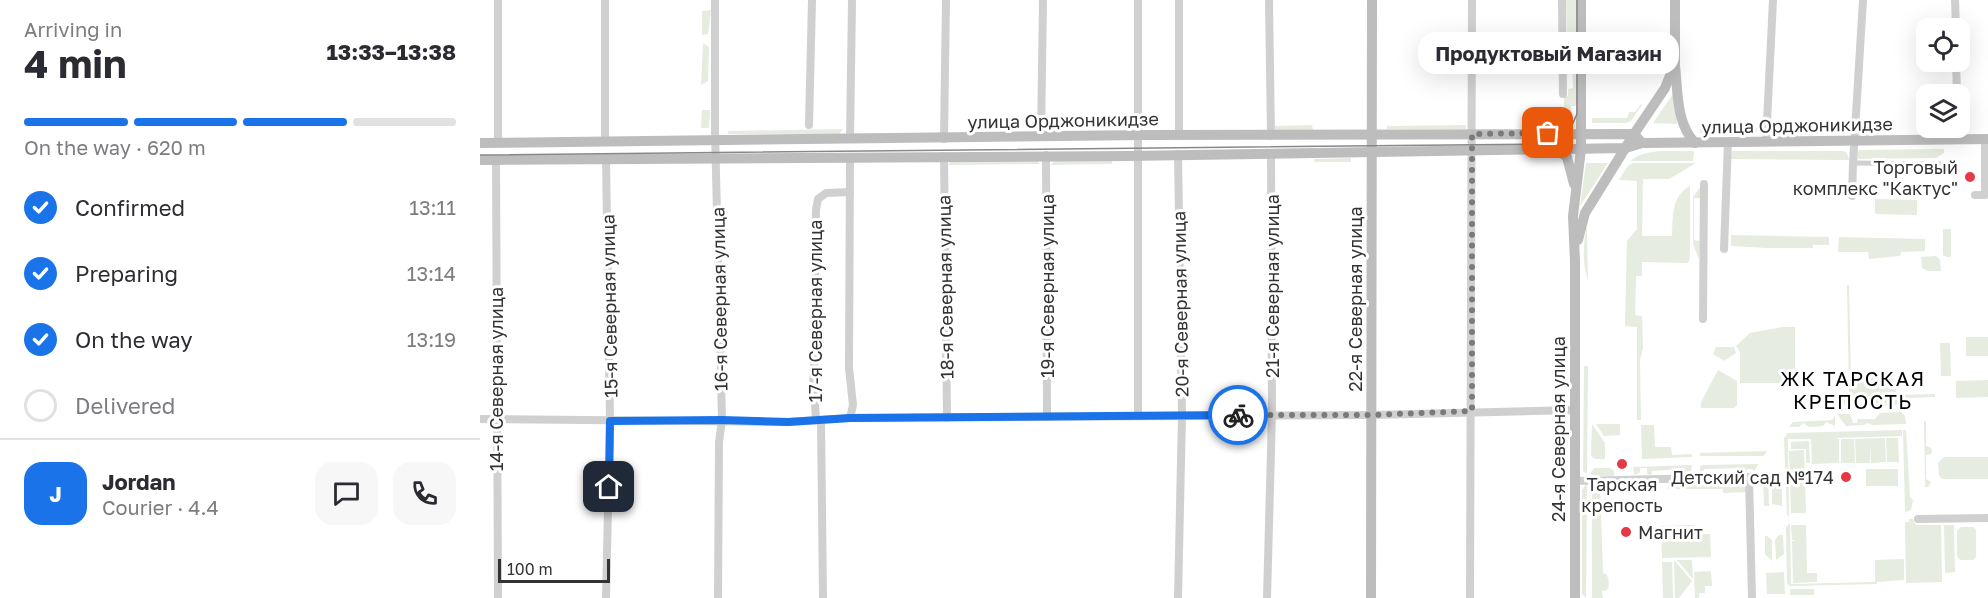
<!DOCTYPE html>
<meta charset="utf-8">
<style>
body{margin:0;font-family:"Golos Text",sans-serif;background:#f7f7f7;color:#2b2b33;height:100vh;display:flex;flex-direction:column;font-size:22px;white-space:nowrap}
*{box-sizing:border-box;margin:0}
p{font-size:20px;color:#7c7c81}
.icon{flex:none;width:33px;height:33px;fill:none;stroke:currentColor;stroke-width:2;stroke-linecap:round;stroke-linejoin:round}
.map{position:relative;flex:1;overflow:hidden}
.sheet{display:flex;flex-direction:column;background:#fff;width:480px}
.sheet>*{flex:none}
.controls{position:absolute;left:1436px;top:18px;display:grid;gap:12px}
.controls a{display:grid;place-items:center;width:54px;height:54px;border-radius:12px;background:#fff;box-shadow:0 6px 24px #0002;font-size:30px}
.scale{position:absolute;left:18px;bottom:15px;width:112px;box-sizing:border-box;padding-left:6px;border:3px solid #333;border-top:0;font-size:16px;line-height:21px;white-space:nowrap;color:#333;-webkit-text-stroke:4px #fff;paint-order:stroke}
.pin{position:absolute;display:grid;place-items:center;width:51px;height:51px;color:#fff;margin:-26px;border-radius:12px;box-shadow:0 3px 9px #0006}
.courier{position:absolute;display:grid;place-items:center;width:60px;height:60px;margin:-30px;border:4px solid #1a73e8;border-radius:50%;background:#fff;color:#222;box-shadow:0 2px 8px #0007}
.bubble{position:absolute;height:42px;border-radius:18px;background:#fff;box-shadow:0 6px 24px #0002;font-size:20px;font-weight:700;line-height:42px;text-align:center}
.head em{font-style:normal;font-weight:700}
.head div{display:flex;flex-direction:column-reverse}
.head{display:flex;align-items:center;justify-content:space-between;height:102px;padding:0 24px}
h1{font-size:39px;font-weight:700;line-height:45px}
.bar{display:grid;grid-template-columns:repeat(4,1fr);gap:9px 6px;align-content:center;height:72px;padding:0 24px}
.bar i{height:8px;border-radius:4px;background:#e1e1e2}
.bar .current{background:#1a73e8}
.bar p{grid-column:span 4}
.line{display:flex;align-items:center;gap:15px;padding:0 24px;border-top:2px solid #e1e1e2}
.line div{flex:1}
.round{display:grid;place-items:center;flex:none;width:63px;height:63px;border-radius:18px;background:#f7f7f7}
ol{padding:0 24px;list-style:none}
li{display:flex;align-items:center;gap:18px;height:66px}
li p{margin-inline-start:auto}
li .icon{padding:6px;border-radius:50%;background:#1a73e8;color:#fff;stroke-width:4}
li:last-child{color:#7c7c81}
li i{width:33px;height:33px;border:3px solid #e1e1e2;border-radius:50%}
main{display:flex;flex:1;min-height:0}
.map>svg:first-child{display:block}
.green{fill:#e6ecdf}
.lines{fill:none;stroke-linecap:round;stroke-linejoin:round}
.pedestrian{stroke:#d0d0d0;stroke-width:5}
.minor{stroke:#d0d0d0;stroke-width:8}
.secondary{stroke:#bdbdbd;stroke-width:10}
.tram{stroke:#888;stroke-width:1.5}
.done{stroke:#7a7a7a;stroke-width:6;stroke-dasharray:0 10.8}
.route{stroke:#1a73e8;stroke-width:8}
.poi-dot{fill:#e63946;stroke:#fff;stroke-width:2}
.labels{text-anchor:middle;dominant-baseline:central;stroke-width:6;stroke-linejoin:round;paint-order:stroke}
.street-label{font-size:18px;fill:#333;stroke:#fff}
.poi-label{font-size:18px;fill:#333;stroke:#fff;text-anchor:end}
.neighbourhood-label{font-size:20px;letter-spacing:1.5px;fill:#000;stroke:#fff}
</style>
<main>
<section class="sheet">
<div class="head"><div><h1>4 min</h1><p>Arriving in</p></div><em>13:33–13:38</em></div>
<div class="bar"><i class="current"></i><i class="current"></i><i class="current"></i><i></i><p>On the way · 620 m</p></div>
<ol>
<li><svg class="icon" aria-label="check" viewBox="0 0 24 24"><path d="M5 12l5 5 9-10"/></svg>Confirmed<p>13:11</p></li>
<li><svg class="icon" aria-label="check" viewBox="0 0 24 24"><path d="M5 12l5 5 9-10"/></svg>Preparing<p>13:14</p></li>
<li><svg class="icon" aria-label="check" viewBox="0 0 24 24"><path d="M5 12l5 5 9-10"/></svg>On the way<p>13:19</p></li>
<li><i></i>Delivered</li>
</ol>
<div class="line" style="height:108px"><b class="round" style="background:#1a73e8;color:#fff">J</b><div><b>Jordan</b><p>Courier · 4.4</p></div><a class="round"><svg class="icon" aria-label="chat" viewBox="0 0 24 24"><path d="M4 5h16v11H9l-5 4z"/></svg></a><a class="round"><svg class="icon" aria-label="phone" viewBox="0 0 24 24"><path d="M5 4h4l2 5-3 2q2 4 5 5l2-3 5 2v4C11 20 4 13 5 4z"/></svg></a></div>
</section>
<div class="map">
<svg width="1508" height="598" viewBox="0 0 1508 598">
<rect width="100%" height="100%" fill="#fff"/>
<g class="green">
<polygon points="1086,0 1099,0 1096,106 1091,106 1091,114 1087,122 1084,118 1084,96 1088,96 1088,89 1093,88 1092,65 1088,64"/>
<polygon points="231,10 228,34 222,35 222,11"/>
<polygon points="223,43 229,47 228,81 221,85"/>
<polygon points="1193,94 1196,98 1197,124 1173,123"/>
<polygon points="1161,104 1162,105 1151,121 1146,123 1112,123 1112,118 1147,118 1149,112 1155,112"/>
<polygon points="222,110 230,110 229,128 221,128"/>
<polygon points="832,125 833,130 795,130 795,126"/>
<polygon points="986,125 986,129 907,129 907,126"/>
<polygon points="1279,128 1276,132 1220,133 1220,129"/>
<polygon points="363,129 359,134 248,134 248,131"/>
<polygon points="1464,149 1464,153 1456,158 1379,159 1375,157 1379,150"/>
<path d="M1212,151L1214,152L1213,161H1150C1167,147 1192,152 1212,151Z"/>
<polygon points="1252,151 1364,151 1367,153 1369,160 1251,159"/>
<polygon points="871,158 871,162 835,162 834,159"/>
<polygon points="632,160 632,164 570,165 575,161"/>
<polygon points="472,161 558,161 560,164 468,165"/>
<polygon points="1106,163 1128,163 1100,206"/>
<path d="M1153,163H1216L1189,179H1163L1162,236H1192C1193,217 1191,196 1210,186V258L1208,263L1162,262V276H1156L1155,315L1162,316L1163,348L1160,360L1161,420H1157V327L1145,326L1147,241L1157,229V181L1139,180L1147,167Z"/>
<polygon points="1221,186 1221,198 1214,198 1214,240 1220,241 1219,259 1213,244 1213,197"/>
<polygon points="1395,199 1437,200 1437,215 1395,214"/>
<path d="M1107,226L1108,280C1102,263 1103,243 1107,226Z"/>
<polygon points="1463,229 1471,229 1471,257 1467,257 1463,255"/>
<polygon points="1251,235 1349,237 1349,245 1333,245 1333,248 1287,248 1251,246"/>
<polygon points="1359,237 1445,239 1445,251 1421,252 1420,256 1389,259 1388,252 1358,252"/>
<polygon points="1456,256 1460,260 1461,271 1448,271 1442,268 1441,257"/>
<path d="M1367,285H1369L1371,378H1411L1416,384V395L1455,394V397L1425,398L1424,402C1417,406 1402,407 1396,403L1395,399H1373L1370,405L1364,404L1363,398L1369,394Z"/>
<polygon points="1302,327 1315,327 1315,369 1310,369 1310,383 1260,383 1260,352 1256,346 1270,333"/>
<rect x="1486" y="337" width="22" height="19"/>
<polygon points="1460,343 1470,343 1471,376 1461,376"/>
<polygon points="1236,347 1254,347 1256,353 1244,361 1233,354"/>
<polygon points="1104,366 1108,366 1107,474 1103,471"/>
<polygon points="1238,370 1257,381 1257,405 1254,408 1221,408 1221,402"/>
<polygon points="1508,380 1508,397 1476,398 1476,381"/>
<polygon points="1421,412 1425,416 1426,424 1393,425 1387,423 1384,425 1366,426 1357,414 1370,414 1373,423 1377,423 1378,419 1395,419 1400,413"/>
<polygon points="1355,416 1355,426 1346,422 1343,426 1329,427 1323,423 1319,427 1309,427 1313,422 1352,420"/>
<polygon points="1444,421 1446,421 1446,446 1451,448 1452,451 1451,454 1446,455 1446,479 1451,482 1448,487 1445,487"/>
<polygon points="1112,424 1125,443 1125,459 1115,459 1111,456"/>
<polygon points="1116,424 1140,424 1140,435 1124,436"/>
<polygon points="1161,425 1174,425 1175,447 1191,447 1192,455 1212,454 1212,457 1162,459"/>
<polygon points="1422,430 1422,436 1354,438 1359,439 1359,463 1332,464 1331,439 1308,439 1309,516 1307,515 1304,438 1308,433"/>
<polygon points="1423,430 1426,430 1430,497 1433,500 1431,510 1425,512"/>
<polygon points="1405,438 1406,462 1391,463 1390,442 1390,463 1376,463 1375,439"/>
<polygon points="1406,438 1418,438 1419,462 1407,462"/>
<polygon points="1361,439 1374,439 1375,463 1361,463"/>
<polygon points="1329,441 1330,463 1326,463 1326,449 1311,449 1311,442"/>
<polygon points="1324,450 1326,513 1311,513 1309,451"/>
<polygon points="1287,451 1284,456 1220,456 1220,453"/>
<polygon points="1464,457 1508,457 1508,479 1462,479 1459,475 1458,463"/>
<polygon points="1278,464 1274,472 1273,469 1267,469 1265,472 1264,468 1224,469 1223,475 1220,473 1220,467 1222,465"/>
<polygon points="1212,465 1211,473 1206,475 1202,473 1201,469 1172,471 1171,476 1167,473 1167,468 1160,468 1160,472 1155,475 1154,473 1153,467"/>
<polygon points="1114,468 1130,468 1134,471 1134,476 1111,476 1111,472"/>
<rect x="1386" y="469" width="32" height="17"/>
<polygon points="1283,473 1288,473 1289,506 1284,506"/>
<polygon points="1294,483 1302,483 1302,506 1292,504 1292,485"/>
<polygon points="1106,484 1107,485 1106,598 1102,594 1102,490"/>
<path d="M1114,484H1122L1120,486L1123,573L1126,574C1129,578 1130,586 1127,590L1122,591L1123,598H1112V486Z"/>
<polygon points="1268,484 1268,492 1243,493 1243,489 1188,489 1188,485"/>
<polygon points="1429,519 1433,519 1436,525 1461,525 1462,582 1426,583 1425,522 1429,522"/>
<polygon points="1310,523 1311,584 1395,582 1395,560 1424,559 1424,580 1397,582 1397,584 1309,586 1307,583 1306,527"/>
<polygon points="1215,525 1216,534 1230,534 1231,557 1182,558 1181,526"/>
<polygon points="1311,525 1326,525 1327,573 1337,573 1337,582 1313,583 1312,541 1316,540 1312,540"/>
<polygon points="1464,525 1474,525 1475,572 1465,573"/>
<polygon points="1481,527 1494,527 1496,530 1496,557 1493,560 1480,560 1477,556 1477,531"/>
<polygon points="1299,535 1303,535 1304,554 1296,560 1295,540"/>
<polygon points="1285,536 1287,536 1292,540 1292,561 1285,554"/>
<polygon points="1194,560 1212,581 1199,598 1195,598"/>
<polygon points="1197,560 1212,560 1213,579"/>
<polygon points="1192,562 1193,598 1183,598 1182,562"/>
<polygon points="1231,571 1232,586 1225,586 1225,593 1219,593 1219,598 1215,598 1214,572"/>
<polygon points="1304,572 1305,594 1287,594 1286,573"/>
<rect x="1310" y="589" width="24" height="6"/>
</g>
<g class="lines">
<polyline class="pedestrian" points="1373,163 1466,164"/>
<g class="minor">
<polyline points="18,0 18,142"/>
<polyline points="125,0 125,141"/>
<polyline points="235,0 235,131 242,420 239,442 238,598"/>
<polyline points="699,0 699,135"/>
<polyline points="789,0 791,136"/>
<polyline points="1082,0 1083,94"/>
<polyline points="1475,0 1476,28"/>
<polyline points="1476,62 1477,94"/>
<polyline points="329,125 332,0"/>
<polyline points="1477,128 1478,139"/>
<polyline points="561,137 563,0"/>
<polyline points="370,139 372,0"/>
<polyline points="464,139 466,0"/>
<polyline points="1286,142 1293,0"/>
<polyline points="698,154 702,415 698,598"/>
<polyline points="566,155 567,417"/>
<polyline points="464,156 467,418"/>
<polyline points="370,157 369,368 373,405 370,418"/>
<polyline points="16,160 18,598"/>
<polyline points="1495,195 1505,195 1505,139"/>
<polyline points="1372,196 1373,163 1383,0"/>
<polyline points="1244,249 1248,142"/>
<polyline points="1223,319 1224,184"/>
<polyline points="658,416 658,0"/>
<polyline points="0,419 308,422 370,418 891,415 1095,410"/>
<polyline points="336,420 333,373 335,360 334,336 336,210 338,199 346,193 370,192"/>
<polyline points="341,420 343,598"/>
<polyline points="1095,481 1269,477 1272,598"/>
<polyline points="1438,519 1508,518"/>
<polyline points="126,598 130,421 126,158"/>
<polyline points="787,598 792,414 791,153"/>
<polyline points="990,598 992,0"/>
</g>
<g class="secondary">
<path d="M1195,66C1198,92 1196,123 1215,143"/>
<polyline points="0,143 667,135 1154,134 1162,143"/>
<polyline points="1077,150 1087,157 1094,184"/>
<polyline points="0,160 647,156 1146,148 1162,143 1508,139"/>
<polyline points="1098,240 1105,213 1154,134 1185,88 1195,63 1195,0"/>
<polyline points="891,598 892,0"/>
<polyline points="1095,598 1095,261 1093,216 1101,149 1101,0"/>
</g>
<polyline class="tram" points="0,155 1068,144 1080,140 1088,134 1097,114 1097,0"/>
</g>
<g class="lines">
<polyline class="done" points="758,415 891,415 992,411 992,134 1068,133"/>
<polyline class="route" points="129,487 130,421 242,420 308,422 370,418 758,415"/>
</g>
<g class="poi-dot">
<circle cx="1490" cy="177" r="6"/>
<circle cx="1142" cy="464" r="6"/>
<circle cx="1366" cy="477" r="6"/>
<circle cx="1146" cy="532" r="6"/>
</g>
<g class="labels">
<g class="street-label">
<text transform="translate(583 120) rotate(-1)">улица Орджоникидзе</text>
<text transform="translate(1317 125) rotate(-1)">улица Орджоникидзе</text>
<text transform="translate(567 286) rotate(-90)">19-я Северная улица</text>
<text transform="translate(792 286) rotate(-90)">21-я Северная улица</text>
<text transform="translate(465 287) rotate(-91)">18-я Северная улица</text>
<text transform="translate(239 299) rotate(-91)">16-я Северная улица</text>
<text transform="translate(875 299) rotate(-90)">22-я Северная улица</text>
<text transform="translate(700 304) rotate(-91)">20-я Северная улица</text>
<text transform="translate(129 306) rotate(-91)">15-я Северная улица</text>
<text transform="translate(335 311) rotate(-90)">17-я Северная улица</text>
<text transform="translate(16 379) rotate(-90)">14-я Северная улица</text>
<text transform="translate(1078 429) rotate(-90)">24-я Северная улица</text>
</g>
<g class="poi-label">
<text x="1478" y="167">Торговый<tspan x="1478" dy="21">комплекс "Кактус"</tspan></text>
<text x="1354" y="477">Детский сад №174</text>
<text x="1142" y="484" text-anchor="middle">Тарская<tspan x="1142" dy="21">крепость</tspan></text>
<text x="1158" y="532" text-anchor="start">Магнит</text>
</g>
<g class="neighbourhood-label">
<text x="1373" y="378">ЖК ТАРСКАЯ<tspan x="1373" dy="23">КРЕПОСТЬ</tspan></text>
</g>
</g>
</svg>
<div class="controls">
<a><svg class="icon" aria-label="locate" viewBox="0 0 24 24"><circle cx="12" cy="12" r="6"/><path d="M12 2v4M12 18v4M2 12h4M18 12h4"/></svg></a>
<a><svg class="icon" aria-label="layers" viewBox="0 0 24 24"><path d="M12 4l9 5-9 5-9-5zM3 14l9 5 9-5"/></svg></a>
</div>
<div class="scale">100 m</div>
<div class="pin" style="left:1068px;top:133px;background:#ea580c"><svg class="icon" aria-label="bag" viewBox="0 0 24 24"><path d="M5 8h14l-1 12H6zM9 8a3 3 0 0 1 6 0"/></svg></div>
<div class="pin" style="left:129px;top:487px;background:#1f2937"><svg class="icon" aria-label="home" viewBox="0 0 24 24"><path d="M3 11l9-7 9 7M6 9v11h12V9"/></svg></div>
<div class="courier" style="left:758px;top:415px"><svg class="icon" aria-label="bike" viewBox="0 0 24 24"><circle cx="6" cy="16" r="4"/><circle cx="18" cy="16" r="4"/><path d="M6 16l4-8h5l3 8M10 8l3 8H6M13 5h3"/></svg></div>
<div class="bubble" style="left:938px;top:32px;width:261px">Продуктовый Магазин</div>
</div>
</main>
